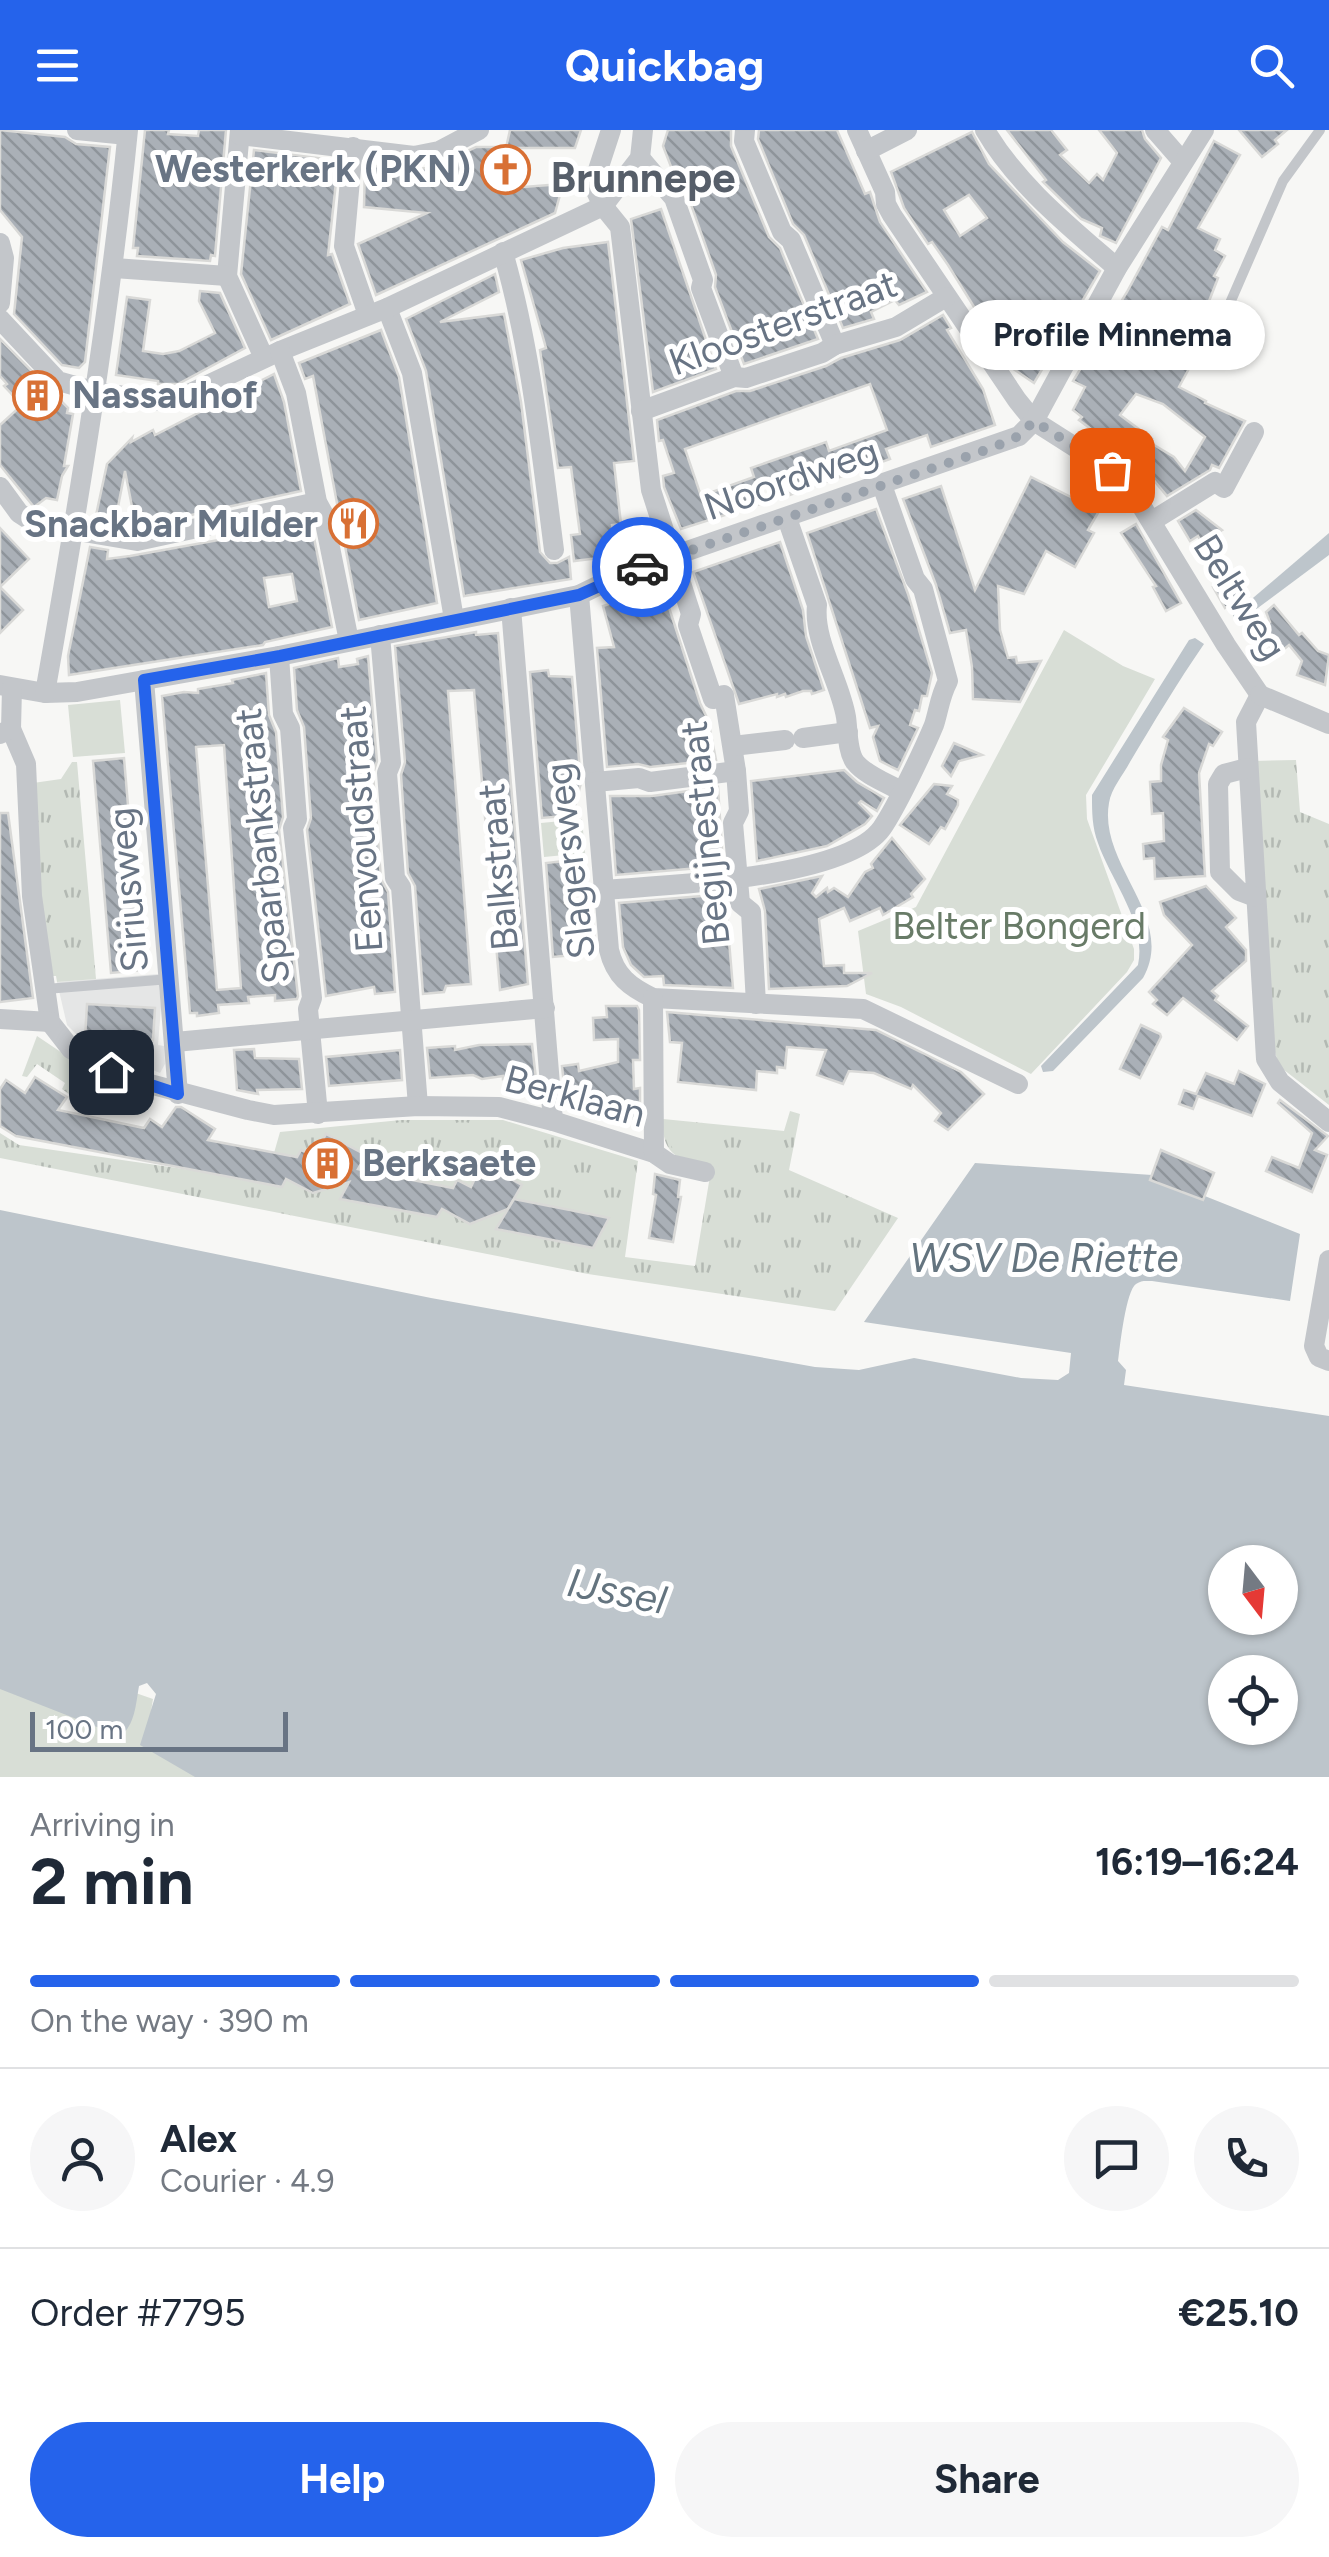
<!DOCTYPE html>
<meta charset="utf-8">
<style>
body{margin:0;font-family:Figtree,sans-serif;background:#f6f6f7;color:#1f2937;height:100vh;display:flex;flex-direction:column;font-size:38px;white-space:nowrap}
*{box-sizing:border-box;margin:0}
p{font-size:32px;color:#747a83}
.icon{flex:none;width:55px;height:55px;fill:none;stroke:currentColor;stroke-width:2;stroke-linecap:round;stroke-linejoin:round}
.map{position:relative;height:1647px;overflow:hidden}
.side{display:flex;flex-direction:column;background:#fff;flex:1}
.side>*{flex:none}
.needle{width:65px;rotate:164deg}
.fabs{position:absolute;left:1208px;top:1415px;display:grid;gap:20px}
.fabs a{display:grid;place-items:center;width:90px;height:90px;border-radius:50%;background:#fff;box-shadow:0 2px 8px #0004;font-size:50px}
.scale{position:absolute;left:30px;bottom:25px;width:258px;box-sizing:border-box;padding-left:10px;border:5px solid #687484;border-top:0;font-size:28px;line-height:35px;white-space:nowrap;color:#687484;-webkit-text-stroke:8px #fff;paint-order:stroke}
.pin{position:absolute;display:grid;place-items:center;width:85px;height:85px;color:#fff;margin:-42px;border-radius:20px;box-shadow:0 5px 15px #0006}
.courier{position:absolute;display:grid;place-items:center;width:100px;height:100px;margin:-50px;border:8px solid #2563eb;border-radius:50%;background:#fff;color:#222;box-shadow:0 2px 12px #0007}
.bubble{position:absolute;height:70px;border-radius:35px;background:#fff;box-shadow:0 2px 8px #0004;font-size:32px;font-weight:700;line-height:70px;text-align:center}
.overview em{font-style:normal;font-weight:700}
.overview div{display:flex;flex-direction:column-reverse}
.overview{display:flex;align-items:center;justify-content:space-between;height:170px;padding:0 30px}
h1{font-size:65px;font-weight:700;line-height:75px}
.bar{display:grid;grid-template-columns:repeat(4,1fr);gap:15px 10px;align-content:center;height:120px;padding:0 30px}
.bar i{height:12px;border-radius:8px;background:#e0e1e3}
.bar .on{background:#2563eb}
.bar p{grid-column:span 4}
.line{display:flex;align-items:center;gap:25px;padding:0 30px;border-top:2px solid #e0e1e3}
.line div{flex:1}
.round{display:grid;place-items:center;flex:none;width:105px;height:105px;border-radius:52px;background:#f6f6f7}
.button{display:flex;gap:20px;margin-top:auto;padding:20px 30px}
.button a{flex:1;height:115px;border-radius:60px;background:#2563eb;color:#fff;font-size:40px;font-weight:700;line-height:115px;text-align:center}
.button a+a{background:#f6f6f7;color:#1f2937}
header{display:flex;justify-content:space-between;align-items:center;height:130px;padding:0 30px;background:#2563eb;color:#fff;font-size:45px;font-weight:700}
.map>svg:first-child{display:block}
.built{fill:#e5e6e6}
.grass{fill:url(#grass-tufts)}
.green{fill:#d8ded6}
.water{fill:#bdc5cb;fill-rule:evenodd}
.building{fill:url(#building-back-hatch);stroke:#d9d9d7;stroke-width:2.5;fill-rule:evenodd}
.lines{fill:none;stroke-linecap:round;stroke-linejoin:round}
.service{stroke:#c3c6ca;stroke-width:10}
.minor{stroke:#c3c6ca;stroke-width:20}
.done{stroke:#9aa2ac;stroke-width:10;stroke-dasharray:0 18}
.route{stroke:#2563eb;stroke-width:12}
.labels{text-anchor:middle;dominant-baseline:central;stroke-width:10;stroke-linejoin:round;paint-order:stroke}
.poi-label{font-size:38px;font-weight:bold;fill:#687484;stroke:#fff;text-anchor:end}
.street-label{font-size:38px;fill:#687484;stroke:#fff}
.park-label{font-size:38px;fill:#687b67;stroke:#fff}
.water-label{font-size:40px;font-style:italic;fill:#64747f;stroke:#fff}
.quarter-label{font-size:42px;font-weight:bold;fill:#565e69;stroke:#fff}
</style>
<header><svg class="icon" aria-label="menu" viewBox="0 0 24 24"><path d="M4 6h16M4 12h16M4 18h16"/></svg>Quickbag<svg class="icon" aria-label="search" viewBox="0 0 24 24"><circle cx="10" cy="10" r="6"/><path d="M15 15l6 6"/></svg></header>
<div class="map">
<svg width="1329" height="1647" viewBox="0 0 1329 1647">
<defs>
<pattern id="grass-tufts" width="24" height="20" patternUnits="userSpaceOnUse" patternTransform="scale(2.5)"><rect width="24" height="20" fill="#d8ded6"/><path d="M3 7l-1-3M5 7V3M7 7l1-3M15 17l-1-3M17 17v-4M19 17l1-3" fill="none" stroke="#b3b9b3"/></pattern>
<pattern id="building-back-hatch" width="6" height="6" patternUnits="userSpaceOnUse" patternTransform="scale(2.5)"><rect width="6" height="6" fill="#aab0b7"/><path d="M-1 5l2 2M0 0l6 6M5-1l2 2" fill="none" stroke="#8e949a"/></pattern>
</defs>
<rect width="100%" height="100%" fill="#f7f7f5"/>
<polygon class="built" points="158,844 161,877 158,915 164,916 165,934 160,943 83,911 67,895 57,852"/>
<g class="grass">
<polygon points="1296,630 1300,682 1329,694 1329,975 1279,936 1275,922 1253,631"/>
<polygon points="72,632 77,632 96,849 57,852 56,846 50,846 38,761 33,653 61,649"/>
<polygon points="37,906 101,949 79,955 69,964 62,959 65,953 37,934 27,947 22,946"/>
<path d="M790,981L800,984L789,1040L898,1088L835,1181L588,1144L0,1028V1003L19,1015L266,1051L280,1002L401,990H503L638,1031L625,1127L695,1136L711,1040C679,1030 661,1025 663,989L784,1001Z"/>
</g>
<g class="green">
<polygon points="1064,500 1123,536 1155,549 1086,665 1087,689 1134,819 1134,830 1127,842 1031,944 901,877 866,864 858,801 916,777"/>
<polygon points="120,570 125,623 73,627 68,575"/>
<polygon points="582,689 585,723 544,727 541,693"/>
<path d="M665,992L726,997L718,1037C686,1028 668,1030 665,992Z"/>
<polygon points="0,1516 153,1569 146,1613 205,1647 0,1647"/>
</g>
<g class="water">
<polygon points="1329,403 1329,425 1239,492 1234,490 1233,485"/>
<path d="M1195,508L1204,514C1177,553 1154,592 1130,632C1123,645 1111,659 1109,673C1098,735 1177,788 1143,848L1053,941L1043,942L1041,936L1138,835C1147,793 1111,751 1098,713C1092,697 1092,682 1092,665L1189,510Z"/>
<path d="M975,1033L1152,1045L1300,1104L1290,1171L1152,1151C1145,1151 1142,1150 1136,1154C1126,1161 1120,1214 1118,1231L1126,1240L1124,1255L1329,1286V1647H195L140,1615L156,1564L147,1553L139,1556C136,1573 135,1596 120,1606L0,1559V1080L431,1168L815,1237L859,1240L914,1228L1021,1248L1058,1250L1069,1243L1071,1223L864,1192ZM1225,1432H1280V1488H1225ZM1225,1542H1280V1598H1225Z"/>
</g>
<g class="building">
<polygon points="0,0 65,7 76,14 110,17 85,232 79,238 62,235 14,184 22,107 0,80"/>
<polygon points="145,0 169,0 168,4 198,6 199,0 226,0 215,126 211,125 210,131 137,126 138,118 133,118"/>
<polygon points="510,0 581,0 575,18 506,18"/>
<polygon points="668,0 731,0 731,16 769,107 780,118 818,209 744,234 715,157 716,145 687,63 675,47 663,16"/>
<polygon points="759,0 837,0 865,64 870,62 880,92 927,162 899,175 895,170 871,182 874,189 843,198 804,105 793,94 758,9"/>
<polygon points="1007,0 1051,0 1067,20 1060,25 1089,53 1097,44 1103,50 1117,23 1099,0 1142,0 1145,9 1161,28 1116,113 1100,106 1102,98 1081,89 1043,52 1046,50"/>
<polygon points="1239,0 1287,0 1275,10 1278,14 1262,27"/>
<path d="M972,2L989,34L1063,112L1100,141L1034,253L1012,238L948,135L932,112L928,114L904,78L891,42ZM969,65L987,88L960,106L944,80Z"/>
<path d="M1214,11L1240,25L1198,98L1220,109L1215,120L1225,126L1214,146L1218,148L1206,179L1210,181L1197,205L1205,209L1179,257L1206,271L1205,273L1245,291L1219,338L1212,335L1210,340L1167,366L1137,330L1135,332L1079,290L1082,287L1073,280L1085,257L1073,251L1127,162L1162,97L1168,100ZM1136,264L1163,274L1205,307L1185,341L1174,327L1149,312L1152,309L1120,285Z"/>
<polygon points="476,17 496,17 525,27 524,57 563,54 555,83 376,165 358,114 427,83 364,77 365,35 413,40 433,37"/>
<polygon points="254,20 334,30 334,34 338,34 328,125 332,124 350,174 271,210 241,144"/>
<polygon points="661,79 716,239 653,262 631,89"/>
<polygon points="608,112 634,331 614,333 621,394 612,395 616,426 574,431 571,405 580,404 571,337 558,338 540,220 546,218 521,130 563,118"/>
<polygon points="495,144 499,162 440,192 504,184 521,272 540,422 550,433 557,433 569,427 571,449 464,466 426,241 406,189"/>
<polygon points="200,161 220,163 245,218 178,254 158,254 158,251 116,245 127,167 150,170 143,221 163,224 179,221 215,203 199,171"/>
<path d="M943,185L951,198L947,200L983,259L995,295L931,317L927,305L886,319L890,329L790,365L783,344L759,352L766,372L681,399L664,357L663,346L674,343L663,310L659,311L657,290L736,261H750L826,236L841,228L900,210ZM870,254L887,300L829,321L826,312L751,338L754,347L701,366L685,319Z"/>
<polygon points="381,200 399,247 437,473 359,490 313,246 305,249 299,233"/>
<polygon points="0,209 68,278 67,283 73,284 64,336 68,336 62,346 57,370 46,368 34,377 0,335 0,295 22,275 4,256 7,254 0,246"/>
<polygon points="274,244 284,272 301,361 136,397 125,341 115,392 95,390 107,334 132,308 131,312 153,300 155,305"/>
<polygon points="1091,346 1117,365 1108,379 1102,376 1088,400 1094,403 1075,437 1046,421 1024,464 998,456 1000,500 1008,528 1016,527 1017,533 1041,531 1020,572 973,569 972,537 966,500 950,503 936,455 903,369 941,356 975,460 1031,347 1077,370"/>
<polygon points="876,379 908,464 932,543 927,566 922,566 919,581 915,580 910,595 918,598 898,640 880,631 873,607 878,596 870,598 807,403"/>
<polygon points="1196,380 1222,400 1201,412 1198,406 1190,411 1178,391"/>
<path d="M310,388L332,497L265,512L263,515L69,545L68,526L90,417L108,420L107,429L130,426L268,401ZM292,444L297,471L269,477L264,448Z"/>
<polygon points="1136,394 1181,473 1166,481 1153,457 1156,456 1121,403"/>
<polygon points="0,398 29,429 0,457"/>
<polygon points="780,412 803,480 806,506 824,560 812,564 811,561 803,561 786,567 785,564 777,567 777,564 739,574 693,442"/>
<polygon points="1231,445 1244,465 1225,478 1213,457"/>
<polygon points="662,456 700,573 708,590 716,630 650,637 638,634 607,637 597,518 614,517 603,476"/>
<polygon points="0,457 23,480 0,503"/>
<polygon points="1274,475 1299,505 1302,503 1318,521 1329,525 1325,555 1297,545 1302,531 1289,515 1277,525 1258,502 1270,492 1266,482"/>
<polygon points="476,502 476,505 498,503 528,854 500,860 474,560 448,561 471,854 446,856 444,862 423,864 415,756 408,743 401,645 405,632 395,516"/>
<polygon points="368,526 377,631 373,644 381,749 388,762 395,862 375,864 374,857 326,866 307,700 311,688 304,597 297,580 294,538 338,528 339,537 358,534 357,529"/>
<polygon points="548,540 549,546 572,547 581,653 575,676 564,678 564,686 542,688 530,542"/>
<path d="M266,543L269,585L276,602L283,687L279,700L298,866L297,869L275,871V865L248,867L249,873L218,875L219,883L197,886V883H190L162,566L184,562L198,563V559L233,553L232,550ZM224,615L241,858L217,860L196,617Z"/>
<polygon points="1184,578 1222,602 1213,616 1209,614 1199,643 1205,746 1155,749 1154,728 1144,729 1143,714 1164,711 1163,683 1152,684 1150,652 1161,651 1161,635 1168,610 1163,607"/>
<polygon points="954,613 982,625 959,631 951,646 942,636"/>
<polygon points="124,628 142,840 111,843 93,631"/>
<polygon points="844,640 857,652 884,668 877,681 861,671 859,673 872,686 865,694 827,716 757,731 751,651"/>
<polygon points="934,654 952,656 947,664 958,670 958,675 945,699 941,697 929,714 900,695"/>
<polygon points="718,657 723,736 616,745 610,666 652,666"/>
<polygon points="0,683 8,683 33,868 0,872"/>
<polygon points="892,708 925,749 911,764 913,767 883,785 880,778 850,791 844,778 819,789 824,836 844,835 844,843 872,843 847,856 769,859 765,781 759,759 822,746 812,763 816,767 827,758 828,762 834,758 848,767 865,742 873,738 871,734"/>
<polygon points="565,731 565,773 591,773 595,814 573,821 573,825 553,827 546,733"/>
<polygon points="1206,756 1236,788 1226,797 1246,820 1246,831 1212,861 1218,866 1215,870 1248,896 1237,910 1183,868 1167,885 1153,874 1157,870 1149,862 1192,815 1164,785 1160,772"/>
<polygon points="725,764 733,858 664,855 663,846 644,847 631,835 623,817 619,773"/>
<polygon points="87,874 155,878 153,910 145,909 145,912 85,908"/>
<polygon points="606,876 637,876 639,880 640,930 633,930 634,959 640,958 640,988 628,989 628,982 612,983 612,978 596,976 595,969 580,970 579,964 565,965 562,936 578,934 579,941 618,932 618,909 594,910 593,888 607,887"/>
<polygon points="667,882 876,900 961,942 984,964 948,1000 935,991 941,983 913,955 911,959 874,943 849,941 843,954 817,945 826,920 787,917 785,938 777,937 777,943 757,941 756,960 678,952 682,913 670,912"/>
<polygon points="1141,895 1160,904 1161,907 1140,948 1120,939"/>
<polygon points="532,914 536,949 519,951 519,947 503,949 503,946 482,949 473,945 430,948 427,918 455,916 455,920 479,915"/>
<polygon points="254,919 255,928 299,929 302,959 257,960 258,964 237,960 234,920"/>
<polygon points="400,920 402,950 329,956 326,927"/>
<polygon points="1239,941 1265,954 1252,986 1198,966 1193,979 1179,974 1184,960 1196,964 1206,943 1234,954"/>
<polygon points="35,947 67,967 58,980 144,998 150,989 162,997 176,977 181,977 215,999 208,1010 297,1027 301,1020 314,1026 326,1004 366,1025 358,1039 453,1058 457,1050 471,1057 482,1033 522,1055 508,1079 470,1094 442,1079 437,1087 340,1069 349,1052 313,1063 286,1049 282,1057 16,1006 0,996 0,959 6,950 25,963"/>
<polygon points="1280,970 1328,1006 1315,1020 1327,1025 1312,1062 1266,1041 1272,1027 1299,1038 1312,1003 1278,973"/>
<polygon points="1161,1020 1214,1043 1203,1070 1150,1050"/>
<polygon points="655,1044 680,1050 678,1067 681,1067 673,1112 649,1108 656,1065 653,1064"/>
<polygon points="514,1069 570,1080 609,1088 593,1118 496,1099"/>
</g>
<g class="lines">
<g class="service">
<polyline points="1227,180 1283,51 1320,0"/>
<polyline points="46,859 170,849"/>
</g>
<g class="minor">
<polyline points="77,0 127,5"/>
<polyline points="240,0 227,146 264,228"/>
<polyline points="611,0 593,55 603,76 620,97 651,360 691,484 688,495 713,569 724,565 736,641 739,681 733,693 740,773 751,782 756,874"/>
<polyline points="745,0 744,11 782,102 791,110 835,215"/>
<polyline points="857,0 885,62 886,74 892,85 1017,270 1034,291 1111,340 1133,362 1226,515 1260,565"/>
<path d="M985,0C1017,55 1070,97 1117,138"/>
<polyline points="1155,0 1183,32"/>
<polyline points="240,5 414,26 439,21 479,0"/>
<polyline points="353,17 344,116 368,185"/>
<polyline points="866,21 907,0"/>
<polyline points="640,28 674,68 703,150 701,158 734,247"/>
<polyline points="0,113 4,128 0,173"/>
<path d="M503,122C531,219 541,320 554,420"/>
<polyline points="114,138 227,146"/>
<polyline points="387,178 412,243 454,489"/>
<polyline points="0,189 58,251 97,262 157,271 182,267 280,221 387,178 603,76 640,28 643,0"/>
<polyline points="280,221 296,263 317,372 323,383 349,511"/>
<polyline points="641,281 734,247 746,248 822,223 835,215 896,197 946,167"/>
<polyline points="0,357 19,383 36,394 137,411 317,372"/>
<path d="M787,388L817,475C813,511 840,551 846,587C848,600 847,621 855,632C865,645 887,653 901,661"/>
<polyline points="1152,391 1215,352 1224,358 1254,302"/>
<path d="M579,465L609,820C615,846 630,857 653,868L863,879L1018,954"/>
<polyline points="511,478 553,991"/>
<polyline points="380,505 391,633 387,643 395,748 401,757 418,976"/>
<polyline points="279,526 283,584 290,598 297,689 293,698 312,868 308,879 318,984"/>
<polyline points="144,550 178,964"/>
<polyline points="0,555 45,563 77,562 279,526 579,465 624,443 1019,306 1034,291 1117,138 1204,0"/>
<path d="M45,563C78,376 109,189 128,0"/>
<polyline points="1260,565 1246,592 1266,929 1280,952 1329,992"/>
<polyline points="1260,565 1329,594"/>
<polyline points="11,599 26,634 32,766 50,892 71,919 127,948 248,980 274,985 418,976 499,977 553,991 654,1023 670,1034 705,1042"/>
<polyline points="0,604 11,599 12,558"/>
<polyline points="803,608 848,602"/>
<polyline points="733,616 785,610"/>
<polyline points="1247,638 1224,644 1218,654 1220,742 1239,761 1255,767"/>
<polyline points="595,652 639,648 650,652 736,641"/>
<path d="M604,760C666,755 846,749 882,698C897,676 924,619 934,595C939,579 940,566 948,551L923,459L915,449L882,355"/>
<polyline points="653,868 654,1023"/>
<polyline points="0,889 50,892"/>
<polyline points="175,912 545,878"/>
<polyline points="1329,1130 1314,1216 1319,1227 1329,1231"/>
</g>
</g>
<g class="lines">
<polyline class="done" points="642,437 992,318 1019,306 1034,291 1112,340"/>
<polyline class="route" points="111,942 178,964 144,550 280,526 579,465 642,437"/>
</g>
<defs>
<symbol id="church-ring" viewBox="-11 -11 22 22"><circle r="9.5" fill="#fff" stroke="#d87034" stroke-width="1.5"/><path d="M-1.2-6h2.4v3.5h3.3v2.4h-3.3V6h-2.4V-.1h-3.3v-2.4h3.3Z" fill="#d87034"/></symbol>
<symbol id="building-ring" viewBox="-11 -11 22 22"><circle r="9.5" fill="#fff" stroke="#d87034" stroke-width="1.5"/><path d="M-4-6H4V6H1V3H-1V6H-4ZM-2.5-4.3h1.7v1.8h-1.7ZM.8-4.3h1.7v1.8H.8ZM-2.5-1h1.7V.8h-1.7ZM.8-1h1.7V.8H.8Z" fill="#d87034"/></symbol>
<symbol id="restaurant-ring" viewBox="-11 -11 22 22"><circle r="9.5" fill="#fff" stroke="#d87034" stroke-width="1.5"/><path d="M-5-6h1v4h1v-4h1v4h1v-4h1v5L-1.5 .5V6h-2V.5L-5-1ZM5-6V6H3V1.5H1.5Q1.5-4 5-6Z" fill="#d87034"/></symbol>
</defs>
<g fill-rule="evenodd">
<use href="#church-ring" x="478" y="12" width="55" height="55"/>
<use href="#building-ring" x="10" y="238" width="55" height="55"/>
<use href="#restaurant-ring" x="326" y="366" width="55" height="55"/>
<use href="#building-ring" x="300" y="1006" width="55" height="55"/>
</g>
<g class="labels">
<g class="poi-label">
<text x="471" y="39">Westerkerk (PKN)</text>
<text x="72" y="265" text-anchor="start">Nassauhof</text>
<text x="318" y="394">Snackbar Mulder</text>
<text x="362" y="1033" text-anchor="start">Berksaete</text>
</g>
<g class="street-label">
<text transform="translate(783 193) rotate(-20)">Kloosterstraat</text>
<text transform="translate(791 349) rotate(-19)">Noordweg</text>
<text transform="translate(1240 467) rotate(58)">Beltweg</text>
<text transform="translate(361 699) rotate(-94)">Eenvoudstraat</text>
<text transform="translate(705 703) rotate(-96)">Begijnestraat</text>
<text transform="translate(262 716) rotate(-96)">Spaarbankstraat</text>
<text transform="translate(570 731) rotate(-97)">Slagersweg</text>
<text transform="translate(498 737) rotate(-95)">Balkstraat</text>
<text transform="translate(128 760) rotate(-95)">Siriusweg</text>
<text transform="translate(575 966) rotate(15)">Berklaan</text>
</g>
<g class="park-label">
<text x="1019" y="796">Belter Bongerd</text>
</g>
<g class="water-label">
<text x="1044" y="1128">WSV De Riette</text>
<text transform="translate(617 1461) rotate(11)">IJssel</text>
</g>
<g class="quarter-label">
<text x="643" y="47">Brunnepe</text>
</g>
</g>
</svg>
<div class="fabs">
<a><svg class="needle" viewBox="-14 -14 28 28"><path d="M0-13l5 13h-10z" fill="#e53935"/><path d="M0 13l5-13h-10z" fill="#747a83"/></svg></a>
<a><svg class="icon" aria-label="locate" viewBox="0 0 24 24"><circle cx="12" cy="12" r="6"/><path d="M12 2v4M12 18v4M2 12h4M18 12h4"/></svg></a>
</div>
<div class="scale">100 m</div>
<div class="pin" style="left:1112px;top:340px;background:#ea580c"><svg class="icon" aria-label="bag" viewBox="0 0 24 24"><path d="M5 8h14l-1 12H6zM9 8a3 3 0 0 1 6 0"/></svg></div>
<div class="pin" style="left:111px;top:942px;background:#1f2937"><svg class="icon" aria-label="home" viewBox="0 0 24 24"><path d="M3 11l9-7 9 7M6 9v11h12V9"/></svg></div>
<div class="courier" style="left:642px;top:437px"><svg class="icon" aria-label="car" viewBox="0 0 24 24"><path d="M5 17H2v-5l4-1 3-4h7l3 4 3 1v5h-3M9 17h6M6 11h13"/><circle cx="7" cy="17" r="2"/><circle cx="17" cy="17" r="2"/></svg></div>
<div class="bubble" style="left:960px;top:170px;width:305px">Profile Minnema</div>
</div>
<section class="side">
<div class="overview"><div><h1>2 min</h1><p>Arriving in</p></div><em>16:19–16:24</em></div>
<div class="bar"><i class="on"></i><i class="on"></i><i class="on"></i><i></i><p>On the way · 390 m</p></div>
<div class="line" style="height:180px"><a class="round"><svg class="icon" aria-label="person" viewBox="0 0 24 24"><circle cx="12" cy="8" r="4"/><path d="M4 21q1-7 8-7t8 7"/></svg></a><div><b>Alex</b><p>Courier · 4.9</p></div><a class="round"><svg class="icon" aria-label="chat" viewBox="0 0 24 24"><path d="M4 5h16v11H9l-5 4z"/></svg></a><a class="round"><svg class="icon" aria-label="phone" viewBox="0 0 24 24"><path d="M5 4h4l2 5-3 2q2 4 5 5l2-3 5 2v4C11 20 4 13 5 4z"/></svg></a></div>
<div class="line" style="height:130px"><div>Order #7795</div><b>€25.10</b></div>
<div class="button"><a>Help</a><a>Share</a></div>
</section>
